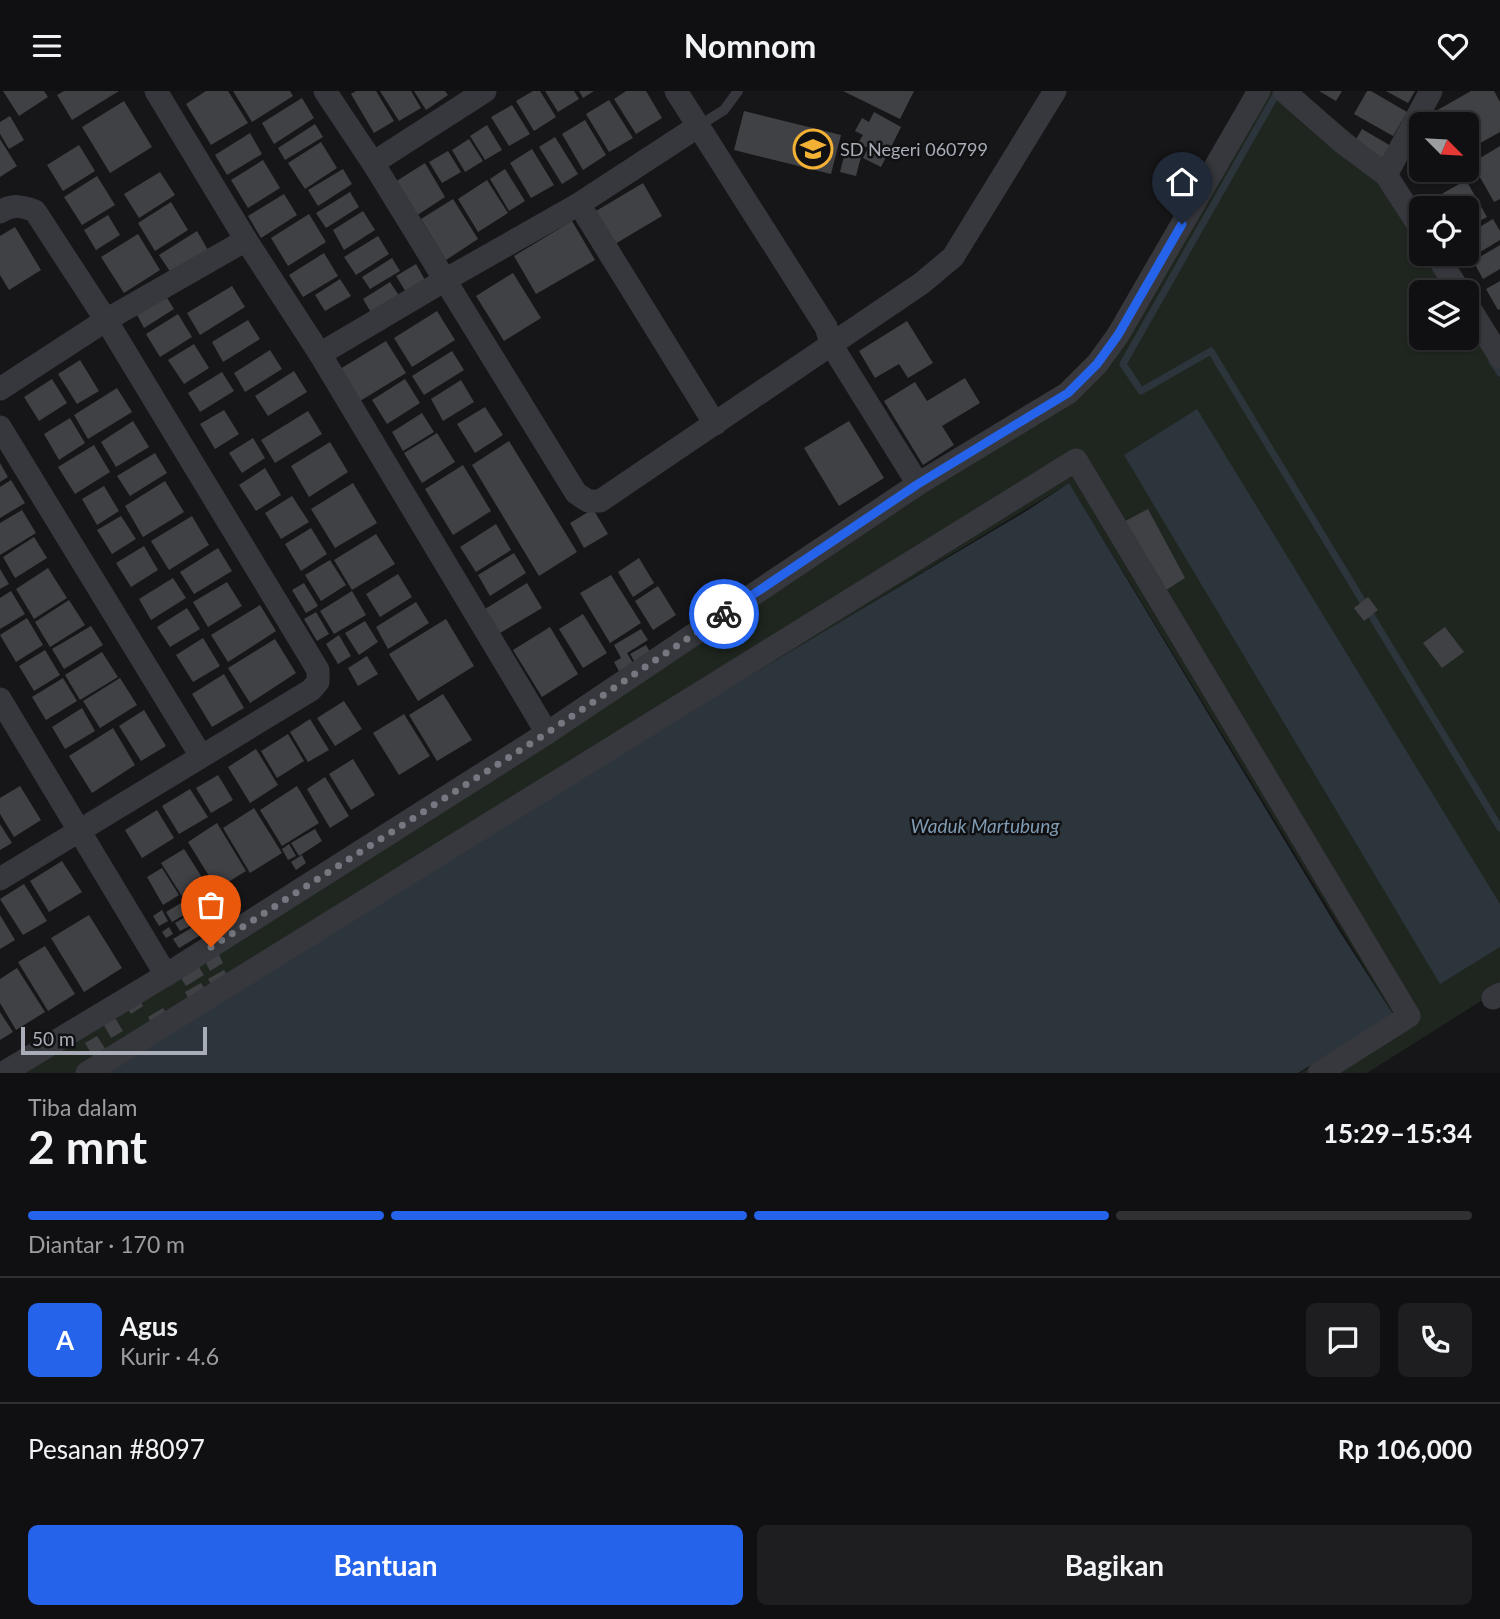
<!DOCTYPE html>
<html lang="id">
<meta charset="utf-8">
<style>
body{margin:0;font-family:Lato,sans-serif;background:#1e1e20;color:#f1f3f6;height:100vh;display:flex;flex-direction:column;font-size:26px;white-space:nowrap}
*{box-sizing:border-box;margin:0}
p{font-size:23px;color:#9c9d9f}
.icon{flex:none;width:38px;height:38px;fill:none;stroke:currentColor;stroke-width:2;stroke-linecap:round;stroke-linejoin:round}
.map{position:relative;height:982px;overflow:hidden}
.panel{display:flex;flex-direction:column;background:#101012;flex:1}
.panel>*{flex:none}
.needle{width:46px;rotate:114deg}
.fabs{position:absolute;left:1409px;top:21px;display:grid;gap:14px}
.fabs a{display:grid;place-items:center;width:70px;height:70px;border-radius:10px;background:#101012;box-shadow:0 2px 5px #0004,0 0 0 2px #303032;font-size:35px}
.scale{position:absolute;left:21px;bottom:18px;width:186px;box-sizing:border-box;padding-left:7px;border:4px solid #a8adb8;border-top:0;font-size:19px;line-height:24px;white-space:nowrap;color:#a8adb8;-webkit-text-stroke:5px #111113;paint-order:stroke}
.pin{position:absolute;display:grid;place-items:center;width:60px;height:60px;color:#fff;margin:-72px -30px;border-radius:50% 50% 50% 0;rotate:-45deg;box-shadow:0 0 7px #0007}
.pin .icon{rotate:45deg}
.courier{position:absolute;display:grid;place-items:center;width:70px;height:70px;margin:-35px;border:5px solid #2563eb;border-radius:50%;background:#fff;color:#222;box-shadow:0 2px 9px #0007}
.head em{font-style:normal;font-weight:700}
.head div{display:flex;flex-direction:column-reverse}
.head{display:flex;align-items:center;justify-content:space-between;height:119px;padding:0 28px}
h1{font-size:46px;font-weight:700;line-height:52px}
.bar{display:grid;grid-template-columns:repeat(4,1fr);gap:10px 7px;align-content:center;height:84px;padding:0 28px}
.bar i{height:9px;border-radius:5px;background:#303032}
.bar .current{background:#2563eb}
.bar p{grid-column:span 4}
.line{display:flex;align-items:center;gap:18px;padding:0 28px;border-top:2px solid #303032}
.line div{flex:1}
.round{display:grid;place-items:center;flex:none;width:74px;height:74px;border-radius:10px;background:#1e1e20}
.cta{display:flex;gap:14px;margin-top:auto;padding:14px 28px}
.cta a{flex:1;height:80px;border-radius:10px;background:#2563eb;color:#fff;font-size:28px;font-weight:700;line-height:80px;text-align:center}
.cta a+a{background:#1e1e20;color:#f1f3f6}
header{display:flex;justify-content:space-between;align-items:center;height:91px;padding:0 28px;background:#101012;font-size:32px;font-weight:700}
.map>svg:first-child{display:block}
.green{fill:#1e261f}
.water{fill:#2c353c}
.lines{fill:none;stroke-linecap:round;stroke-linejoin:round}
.stream{stroke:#2c353c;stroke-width:7}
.building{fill:#404145}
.lane{stroke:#37383d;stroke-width:10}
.street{stroke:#37383d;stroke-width:23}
.done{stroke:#757880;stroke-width:7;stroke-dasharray:0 12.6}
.route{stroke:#2563eb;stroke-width:9}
.labels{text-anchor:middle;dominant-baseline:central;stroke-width:5;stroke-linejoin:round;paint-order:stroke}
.poi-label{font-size:18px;fill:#a8adb8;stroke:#111113;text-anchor:start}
.water-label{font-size:19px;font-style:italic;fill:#7f9bb3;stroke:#111113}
</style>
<header><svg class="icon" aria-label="menu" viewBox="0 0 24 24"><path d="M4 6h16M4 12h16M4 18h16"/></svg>Nomnom<svg class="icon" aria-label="heart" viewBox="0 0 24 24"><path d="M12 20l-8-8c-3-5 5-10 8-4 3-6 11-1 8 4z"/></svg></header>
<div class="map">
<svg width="1500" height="982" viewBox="0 0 1500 982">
<rect width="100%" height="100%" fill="#161618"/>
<polygon class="green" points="1270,0 1299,0 1389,73 1421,127 1421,163 1442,163 1465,201 1421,201 1421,247 1466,247 1467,204 1500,260 1500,898 1367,982 1300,982 1393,923 1069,392 98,982 6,982 1039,320 1105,281"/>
<g class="water">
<polygon points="1197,318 1500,813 1500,856 1440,893 1124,364"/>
<polygon points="1069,392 1338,838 1393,923 1298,982 102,982 575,689 1028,419"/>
</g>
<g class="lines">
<g class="stream">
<polyline points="1278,0 1123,273 1141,300 1211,260 1500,737"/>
<polyline points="1492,270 1500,282"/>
</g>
</g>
<g class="building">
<polygon points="3,0 44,0 48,6 19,25"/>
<polygon points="64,0 119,0 72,29 57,4"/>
<polygon points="206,0 228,0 248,32 211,54 186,13"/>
<polygon points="233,0 290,0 293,5 252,31"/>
<polygon points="356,0 376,0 394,30 374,42 351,3"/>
<polygon points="380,0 411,0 421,17 399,30"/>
<polygon points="414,0 445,0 448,4 426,19"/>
<polygon points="533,0 540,0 556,26 534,40 516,10"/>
<polygon points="545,0 574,0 579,8 558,21"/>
<polygon points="579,0 594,0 583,7"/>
<polygon points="626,0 646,0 662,27 636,43 614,8"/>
<polygon points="843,0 914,0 900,28"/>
<polygon points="1319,0 1342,0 1336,10"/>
<polygon points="1367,0 1371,0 1407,21 1393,45 1354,23"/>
<polygon points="1386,0 1415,0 1408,12"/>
<polygon points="1471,0 1494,0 1500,11 1500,41 1466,60 1466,33 1441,33 1434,21"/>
<polygon points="302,7 314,27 274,53 262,32"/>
<polygon points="609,9 633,47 609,61 586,23"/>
<polygon points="124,10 152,56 110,82 82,36"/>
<polygon points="512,14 530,43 509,55 491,26"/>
<polygon points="744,20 841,44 831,83 734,59"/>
<polygon points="874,21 901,36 881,76 863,67 868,57 858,52 863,44 855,40 862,27 869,31"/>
<polygon points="10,25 24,49 9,58 0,43 0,31"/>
<polygon points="585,29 606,64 583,79 562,43"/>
<polygon points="315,33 323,46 285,69 278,57"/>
<polygon points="487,34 502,59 485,69 470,45"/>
<polygon points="1362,38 1391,55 1381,73 1351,57"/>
<polygon points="250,42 262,63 227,84 215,64"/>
<polygon points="555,46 578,83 562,93 539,56"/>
<polygon points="0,48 17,75 0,86"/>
<polygon points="469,48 483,70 465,81 452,59"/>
<polygon points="321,51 337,77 305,98 288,72"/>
<polygon points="79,54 95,80 63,100 47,74"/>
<polygon points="1500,55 1500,108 1494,111 1472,72"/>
<polygon points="532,58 554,94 531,107 510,72"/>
<polygon points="846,58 862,62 856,85 840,81"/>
<polygon points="448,60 461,81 442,92 429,71"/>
<polygon points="263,69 280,97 248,117 231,89"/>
<polygon points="425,72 445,106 416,125 395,91"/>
<polygon points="343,78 352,93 318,115 308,99"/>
<polygon points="505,78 525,110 509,120 490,88"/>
<polygon points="160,81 175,104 139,127 124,103"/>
<polygon points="97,85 115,114 82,134 64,106"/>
<polygon points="487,89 508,122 478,141 458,108"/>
<polygon points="1466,89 1487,126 1466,137 1466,117 1423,117 1421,115"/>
<polygon points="643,92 662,125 615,153 596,120"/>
<polygon points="350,101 359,116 326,137 316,122"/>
<polygon points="284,103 297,124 261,147 248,125"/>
<polygon points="453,108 478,148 446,169 421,128"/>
<polygon points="171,111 188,139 155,160 138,132"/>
<polygon points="363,120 375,139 344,159 333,139"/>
<polygon points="309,123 326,151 288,175 271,147"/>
<polygon points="108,124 120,144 96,159 84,139"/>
<polygon points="1493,128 1500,140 1500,149 1467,169 1463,163 1466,163 1466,144"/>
<polygon points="572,130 595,169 536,203 514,165"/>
<polygon points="15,136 41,179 9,199 0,184 0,145"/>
<polygon points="197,140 208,159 171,182 159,164"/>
<polygon points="138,143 160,179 124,202 101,166"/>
<polygon points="378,145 389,163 356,184 344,166"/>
<polygon points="1500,154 1500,178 1483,188 1473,170"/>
<polygon points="324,162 338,185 303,206 289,184"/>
<polygon points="392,167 400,180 370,198 362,186"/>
<polygon points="416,173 425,189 406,201 396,185"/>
<polygon points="513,182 541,227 504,250 476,205"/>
<polygon points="340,188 351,205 325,220 315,204"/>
<polygon points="1500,190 1500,218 1498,219 1486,198"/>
<polygon points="390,191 400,206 372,223 363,208"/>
<polygon points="232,195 245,216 200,244 187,222"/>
<polygon points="164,202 174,218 144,237 135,220"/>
<polygon points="437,220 455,249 412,276 394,247"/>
<polygon points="178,223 192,246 160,266 146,243"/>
<polygon points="248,229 260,248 223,271 212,251"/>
<polygon points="907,230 933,272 908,287 899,273 875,287 859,260"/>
<polygon points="386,250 406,282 360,310 340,278"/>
<polygon points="194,253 209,277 184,293 168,269"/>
<polygon points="270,259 282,278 245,301 234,282"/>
<polygon points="452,260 464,279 424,304 412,285"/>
<polygon points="80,269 99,300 77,313 58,283"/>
<polygon points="294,280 307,301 268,325 255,305"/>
<polygon points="222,281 234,300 200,321 188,302"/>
<polygon points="965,287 980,312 942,335 954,354 923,374 884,310 915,291 927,310"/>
<polygon points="52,288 67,312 39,330 24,306"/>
<polygon points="405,288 420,312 387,333 372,309"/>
<polygon points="461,289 474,311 443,330 431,308"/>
<polygon points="117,297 132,321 88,348 74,324"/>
<polygon points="485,316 503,344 475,362 457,333"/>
<polygon points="224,319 239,343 215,358 200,333"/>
<polygon points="308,320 322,343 275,372 261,349"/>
<polygon points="422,322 434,341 403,360 392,341"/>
<polygon points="70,327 85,352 59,369 44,343"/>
<polygon points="133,330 149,356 116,376 101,351"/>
<polygon points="849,330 884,387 839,415 804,357"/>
<polygon points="437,342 455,371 422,392 404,362"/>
<polygon points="253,347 265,367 242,382 229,362"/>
<polygon points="509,350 577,461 539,485 472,374"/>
<polygon points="330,351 348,381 309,406 291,375"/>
<polygon points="94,354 110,381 75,403 58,376"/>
<polygon points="155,362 167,382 130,405 117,385"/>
<polygon points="0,372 8,386 0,391"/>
<polygon points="463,374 491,420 453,444 425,398"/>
<polygon points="265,377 281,404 256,420 239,394"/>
<polygon points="11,389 25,412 0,427 0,396"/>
<polygon points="165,390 184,421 143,446 125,415"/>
<polygon points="353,392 377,432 335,457 311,418"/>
<polygon points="104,395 119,420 97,434 82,408"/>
<polygon points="292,405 309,431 281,448 265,422"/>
<polygon points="593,418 608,443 584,457 570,432"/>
<polygon points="1148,418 1185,487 1160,503 1118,434"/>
<polygon points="22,419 36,442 0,464 0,432"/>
<polygon points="121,425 136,448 112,463 97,439"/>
<polygon points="192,425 209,454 169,479 151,450"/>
<polygon points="496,433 511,459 476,481 460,456"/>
<polygon points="311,437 327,463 301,480 285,453"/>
<polygon points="376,443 395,473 352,499 334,469"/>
<polygon points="34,446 47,467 15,487 3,466"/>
<polygon points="144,455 158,479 131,496 116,472"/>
<polygon points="218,457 232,480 194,503 180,481"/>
<polygon points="514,462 526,482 490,505 478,484"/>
<polygon points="639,467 654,492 633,506 618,481"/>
<polygon points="330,469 346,494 321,510 305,484"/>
<polygon points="48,477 67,507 34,528 16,498"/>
<polygon points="0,478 9,493 0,498"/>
<polygon points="398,483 412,506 380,526 366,503"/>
<polygon points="611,484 641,532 610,552 580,502"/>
<polygon points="173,487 186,507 151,529 139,508"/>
<polygon points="227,491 242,515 208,536 193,511"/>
<polygon points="304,492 318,515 306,522 292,499"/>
<polygon points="527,492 542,517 500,542 485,518"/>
<polygon points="658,495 676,524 653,539 635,510"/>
<polygon points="11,500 25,523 0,538 0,507"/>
<polygon points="352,500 366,524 334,543 320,520"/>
<polygon points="1368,506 1378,519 1364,530 1354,517"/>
<polygon points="69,509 85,534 50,556 35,531"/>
<polygon points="416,511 429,532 388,558 376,536"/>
<polygon points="260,514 276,540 228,571 211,544"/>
<polygon points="187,517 200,538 170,556 157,536"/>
<polygon points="316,521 329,543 317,550 304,528"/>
<polygon points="583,523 607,562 583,577 559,538"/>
<polygon points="27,527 43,554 16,571 0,544"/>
<polygon points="446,528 474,575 418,610 389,563"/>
<polygon points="365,530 378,551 359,564 345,542"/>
<polygon points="91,535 103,554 64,578 52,558"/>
<polygon points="550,536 578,583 542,606 513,559"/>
<polygon points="1445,536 1464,561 1442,577 1423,552"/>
<polygon points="641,538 648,549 627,562 636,577 622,586 614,571 621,567 614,554"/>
<polygon points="339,544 351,565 338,573 326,553"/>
<polygon points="203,547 220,575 193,591 176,564"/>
<polygon points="275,548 296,582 250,612 228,577"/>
<polygon points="646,554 653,566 637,575 630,563"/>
<polygon points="45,559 60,584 34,600 19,575"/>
<polygon points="102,561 118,586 80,609 65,584"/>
<polygon points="367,565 378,583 358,595 348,577"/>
<polygon points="224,583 244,617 212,636 192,603"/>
<polygon points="63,587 77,610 46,629 32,606"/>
<polygon points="120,587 137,614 100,637 83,610"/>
<polygon points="443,603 472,649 437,670 409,624"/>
<polygon points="344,610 362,638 335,655 317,627"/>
<polygon points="82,617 95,640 65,658 52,636"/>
<polygon points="144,619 166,655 141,670 119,635"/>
<polygon points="404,623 430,665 399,684 373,642"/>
<polygon points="310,628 329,659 308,671 290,641"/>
<polygon points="113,637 135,674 92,702 69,665"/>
<polygon points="288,643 304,670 277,687 261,660"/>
<polygon points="256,658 278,694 250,712 228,676"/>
<polygon points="353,668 375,704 351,719 329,683"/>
<polygon points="218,684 233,709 211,722 196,697"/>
<polygon points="325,686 349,725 330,737 307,698"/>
<polygon points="20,695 41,729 14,746 0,723 0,707"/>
<polygon points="297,695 319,732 282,755 260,719"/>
<polygon points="190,698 208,726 179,743 162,715"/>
<polygon points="254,717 282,762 250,782 223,737"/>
<polygon points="157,719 174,747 142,767 125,739"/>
<polygon points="217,732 246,780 217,798 188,751"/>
<polygon points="0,733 12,752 0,759"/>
<polygon points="315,738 322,750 299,765 291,752"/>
<polygon points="289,753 296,765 288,769 282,758"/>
<polygon points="184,758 210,799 187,813 161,772"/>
<polygon points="302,764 306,772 296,779 291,771"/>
<polygon points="62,770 82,801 49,821 30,790"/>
<polygon points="162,777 179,804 163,814 147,786"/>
<polygon points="24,793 47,830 23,844 0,808"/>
<polygon points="181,812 187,822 172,831 166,821"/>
<polygon points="162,819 168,830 159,835 153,825"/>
<polygon points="0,824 15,849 0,858"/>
<polygon points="89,824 122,877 84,901 51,847"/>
<polygon points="187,825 192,834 180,840 175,832"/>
<polygon points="198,833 204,842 179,857 173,848"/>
<polygon points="169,836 173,843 166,847 162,841"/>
<polygon points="45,855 75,903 48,920 18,871"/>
<polygon points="218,862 223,872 210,880 205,870"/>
<polygon points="197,873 204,884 186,895 179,884"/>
<polygon points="17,877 45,921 16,939 0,912 0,888"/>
<polygon points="224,879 231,892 216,902 208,888"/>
<polygon points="201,892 209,904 192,914 185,901"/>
<polygon points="138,906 143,915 131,923 125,914"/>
<polygon points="163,917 169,927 154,936 148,926"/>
<polygon points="111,920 123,940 111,947 100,927"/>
<polygon points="0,921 13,941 0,949"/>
<polygon points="97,945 106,959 94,967 85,952"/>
</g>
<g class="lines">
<polyline class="lane" points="697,36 724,19 738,0"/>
<g class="street">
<polyline points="156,0 246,149 320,263 547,642"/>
<polyline points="325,0 373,72 576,402 588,410 600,410 922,192 953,166 1055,0"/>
<polyline points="676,0 826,236 832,255 918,393"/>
<polyline points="1284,0 1342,51 1386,84 1421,138"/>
<polyline points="373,72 485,0"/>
<polyline points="1386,84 1431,0"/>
<polyline points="579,113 715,333"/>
<path d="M0,121C12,113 23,115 35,120L106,229L318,579V591L311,599L0,788"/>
<polyline points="1436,163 1460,201"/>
<polyline points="1466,211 1500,266"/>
<polyline points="320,263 445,189 579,113 697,36"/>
<polyline points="0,298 106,229 246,149"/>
<polyline points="0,336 201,665"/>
<polyline points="0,608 166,884"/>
<polyline points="1493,907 1500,903"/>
<polyline points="3,982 166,884 547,642 918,393 1068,302 1097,273 1118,244 1259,0"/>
<polyline points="87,982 1076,369 1409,925 1319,982"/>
</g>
</g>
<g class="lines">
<polyline class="done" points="211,856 547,642 724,523"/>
<polyline class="route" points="724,523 918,393 1068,302 1097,273 1118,244 1182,133"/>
</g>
<defs>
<symbol id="school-ring" viewBox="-11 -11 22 22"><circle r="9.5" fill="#111113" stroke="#f2b134" stroke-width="1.5"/><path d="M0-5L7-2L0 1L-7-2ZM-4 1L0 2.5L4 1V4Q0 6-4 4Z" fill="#f2b134"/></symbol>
</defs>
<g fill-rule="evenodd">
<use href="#school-ring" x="791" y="36" width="44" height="44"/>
</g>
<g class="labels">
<g class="poi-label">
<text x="840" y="58">SD Negeri 060799</text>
</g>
<g class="water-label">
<text x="985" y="734">Waduk Martubung</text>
</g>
</g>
</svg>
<div class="fabs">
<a><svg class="needle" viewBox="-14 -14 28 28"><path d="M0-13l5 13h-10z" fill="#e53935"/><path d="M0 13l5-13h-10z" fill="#9c9d9f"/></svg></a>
<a><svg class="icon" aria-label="locate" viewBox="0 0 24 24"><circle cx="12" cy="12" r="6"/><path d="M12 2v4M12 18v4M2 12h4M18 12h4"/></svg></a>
<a><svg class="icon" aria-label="layers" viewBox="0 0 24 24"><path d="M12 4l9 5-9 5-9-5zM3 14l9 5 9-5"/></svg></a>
</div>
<div class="scale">50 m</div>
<div class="pin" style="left:211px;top:856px;background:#ea580c"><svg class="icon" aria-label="bag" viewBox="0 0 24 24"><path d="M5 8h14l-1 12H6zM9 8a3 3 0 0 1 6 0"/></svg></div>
<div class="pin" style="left:1182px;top:133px;background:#1f2937"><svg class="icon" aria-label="home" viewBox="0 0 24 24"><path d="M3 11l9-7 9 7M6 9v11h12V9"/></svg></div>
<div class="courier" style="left:724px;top:523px"><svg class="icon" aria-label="bike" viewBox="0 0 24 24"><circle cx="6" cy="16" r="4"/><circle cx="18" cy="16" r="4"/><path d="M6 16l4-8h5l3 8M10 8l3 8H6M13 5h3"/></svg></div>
</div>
<section class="panel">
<div class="head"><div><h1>2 mnt</h1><p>Tiba dalam</p></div><em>15:29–15:34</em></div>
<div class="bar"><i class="current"></i><i class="current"></i><i class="current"></i><i></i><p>Diantar · 170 m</p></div>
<div class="line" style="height:126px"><b class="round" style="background:#2563eb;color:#fff">A</b><div><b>Agus</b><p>Kurir · 4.6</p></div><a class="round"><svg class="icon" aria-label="chat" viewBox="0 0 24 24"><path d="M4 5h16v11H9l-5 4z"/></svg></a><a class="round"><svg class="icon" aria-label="phone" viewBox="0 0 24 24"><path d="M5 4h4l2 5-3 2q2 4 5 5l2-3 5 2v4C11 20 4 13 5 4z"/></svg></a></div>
<div class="line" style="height:91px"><div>Pesanan #8097</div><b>Rp 106,000</b></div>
<div class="cta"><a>Bantuan</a><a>Bagikan</a></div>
</section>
